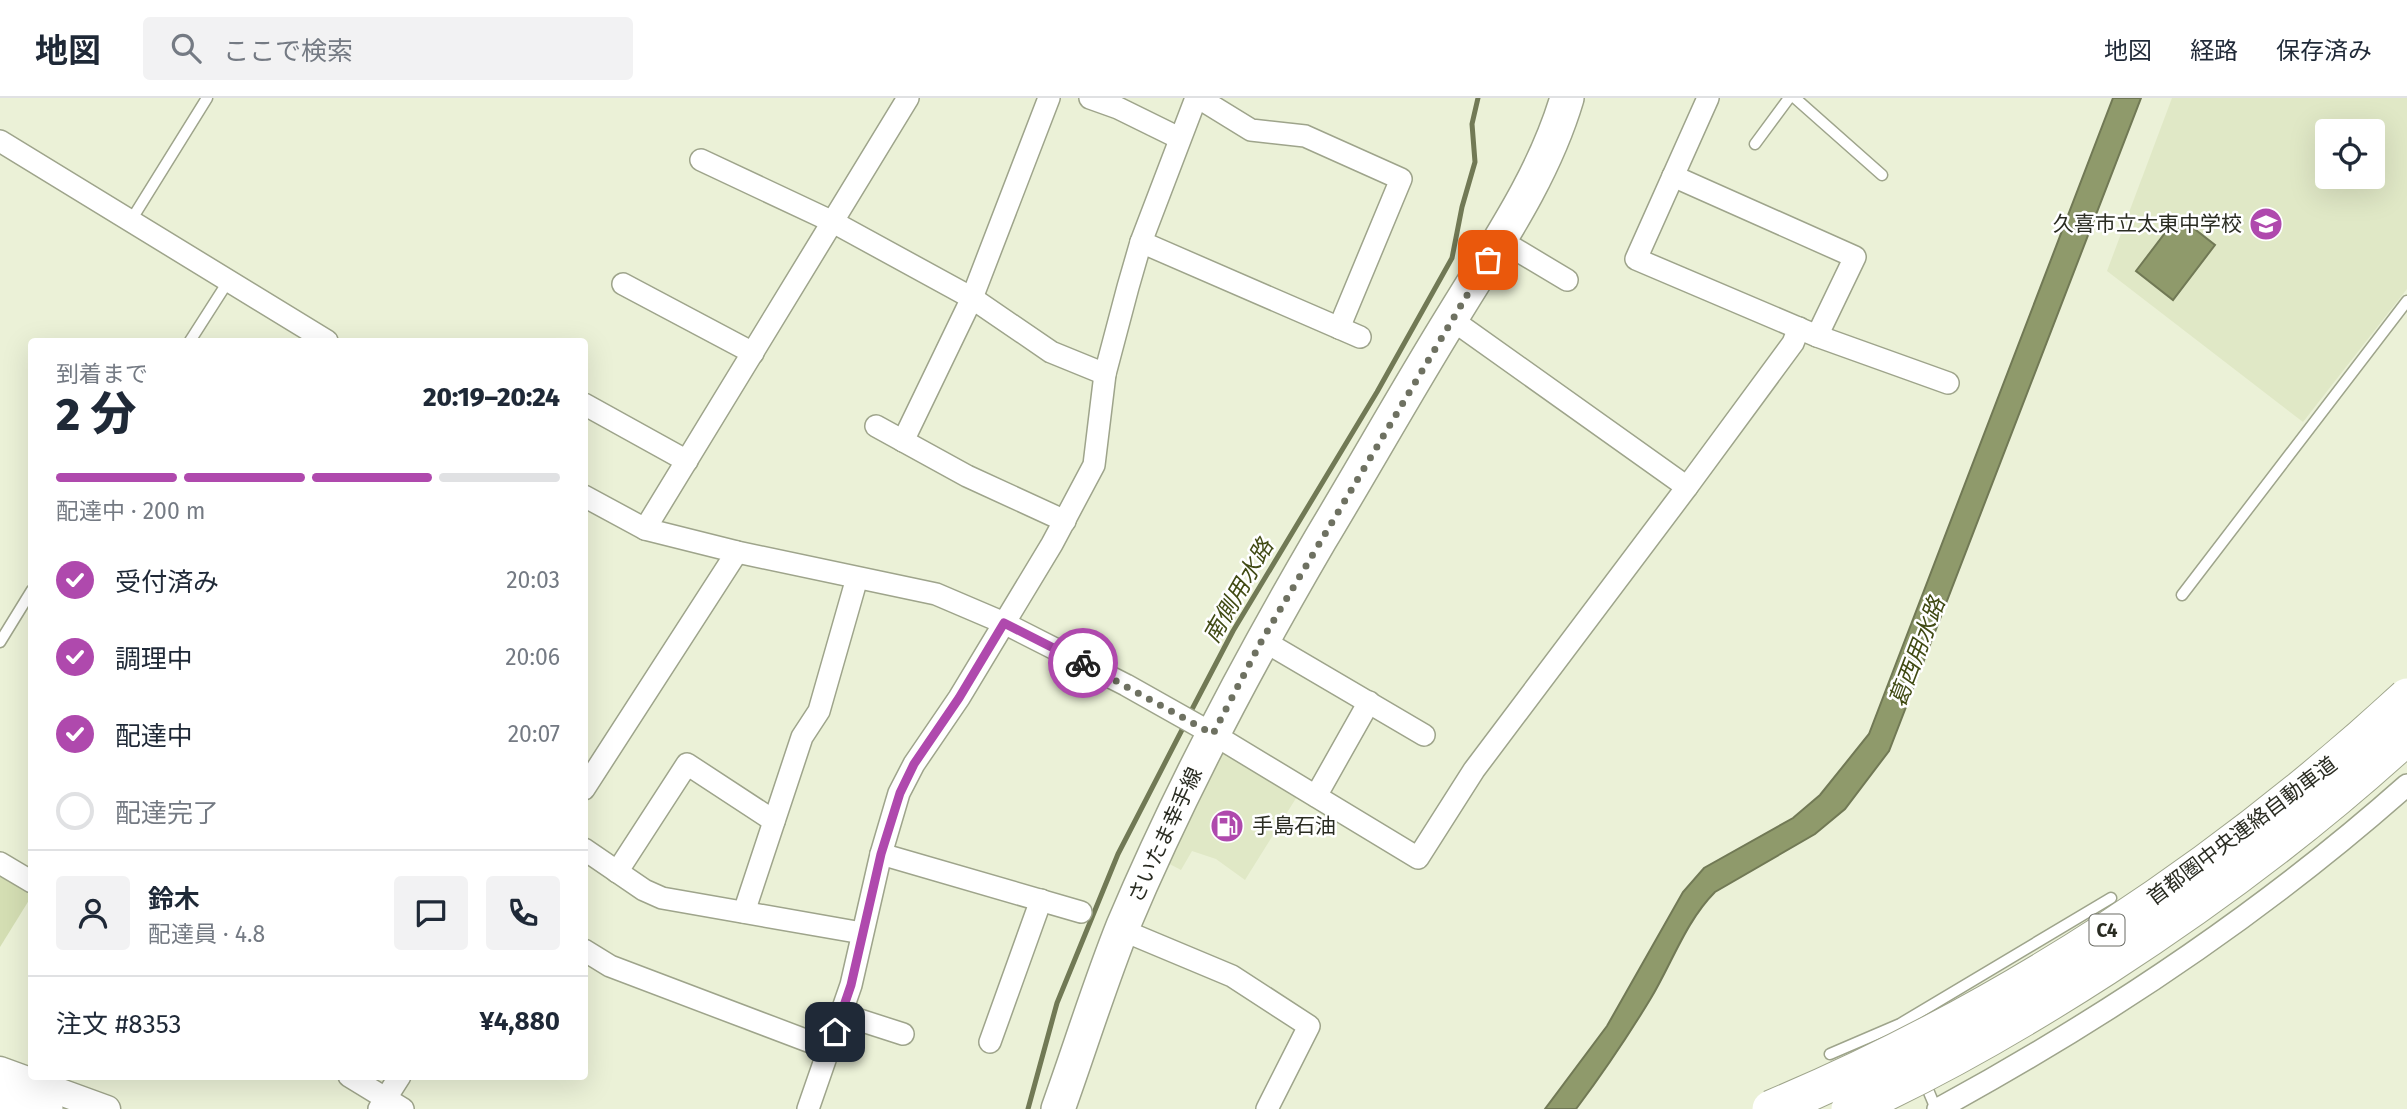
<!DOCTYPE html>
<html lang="ja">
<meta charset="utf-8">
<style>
body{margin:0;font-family:"Fira Sans","Noto Sans JP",sans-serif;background:#f2f2f3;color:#1f2937;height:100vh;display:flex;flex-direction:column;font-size:26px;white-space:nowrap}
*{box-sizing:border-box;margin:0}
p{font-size:23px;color:#747a83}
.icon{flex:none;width:38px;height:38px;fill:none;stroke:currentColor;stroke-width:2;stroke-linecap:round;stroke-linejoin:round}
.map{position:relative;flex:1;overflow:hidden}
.side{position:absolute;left:28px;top:240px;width:560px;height:742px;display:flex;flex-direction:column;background:#fff;border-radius:7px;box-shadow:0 7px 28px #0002}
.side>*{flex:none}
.buttons{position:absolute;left:2315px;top:21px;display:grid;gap:14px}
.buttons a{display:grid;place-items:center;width:70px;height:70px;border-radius:7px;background:#fff;box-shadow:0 7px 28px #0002;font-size:35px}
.pin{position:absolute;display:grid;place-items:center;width:60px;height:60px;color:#fff;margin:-30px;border-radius:14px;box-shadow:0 4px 10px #0006}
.courier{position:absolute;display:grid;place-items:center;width:70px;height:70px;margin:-35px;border:5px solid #af49ad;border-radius:50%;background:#fff;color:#222;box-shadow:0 2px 9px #0007}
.head em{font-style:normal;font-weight:800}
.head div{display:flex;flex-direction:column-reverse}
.head{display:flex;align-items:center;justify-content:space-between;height:119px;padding:0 28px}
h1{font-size:46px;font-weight:800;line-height:52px}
.bar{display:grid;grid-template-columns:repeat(4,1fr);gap:10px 7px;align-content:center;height:84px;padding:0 28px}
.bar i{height:9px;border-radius:5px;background:#e0e1e3}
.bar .selected{background:#af49ad}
.bar p{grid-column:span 4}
.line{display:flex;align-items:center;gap:18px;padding:0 28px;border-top:2px solid #e0e1e3}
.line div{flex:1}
.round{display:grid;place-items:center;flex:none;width:74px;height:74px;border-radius:7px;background:#f2f2f3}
ol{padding:0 28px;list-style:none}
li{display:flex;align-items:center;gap:21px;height:77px}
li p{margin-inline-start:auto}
li .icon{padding:7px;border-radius:50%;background:#af49ad;color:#fff;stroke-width:4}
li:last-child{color:#747a83}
li i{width:38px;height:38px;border:4px solid #e0e1e3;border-radius:50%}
header{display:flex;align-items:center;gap:42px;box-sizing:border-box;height:98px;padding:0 35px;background:#fff;border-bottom:2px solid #e0e1e3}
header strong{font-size:33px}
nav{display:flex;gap:38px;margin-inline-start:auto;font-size:24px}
.search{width:490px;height:63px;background:#f2f2f3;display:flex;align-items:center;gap:18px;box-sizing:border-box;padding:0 24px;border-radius:7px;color:#747a83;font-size:26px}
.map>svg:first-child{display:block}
.built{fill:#e0e8c6;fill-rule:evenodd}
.green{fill:#d4deb3}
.water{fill:#8f9a6b;stroke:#717955;stroke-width:2}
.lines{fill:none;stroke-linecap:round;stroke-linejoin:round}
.stream{stroke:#717955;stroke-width:5}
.service-casing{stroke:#9ea48b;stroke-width:13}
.minor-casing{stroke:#9ea48b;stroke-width:24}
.tertiary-casing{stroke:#9ea48b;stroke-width:29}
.primary-casing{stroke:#9ea48b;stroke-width:36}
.motorway-casing{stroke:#9ea48b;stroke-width:39}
.service{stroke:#fff;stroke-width:10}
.minor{stroke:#fff;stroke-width:21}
.tertiary{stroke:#fff;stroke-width:26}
.primary{stroke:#fff;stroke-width:33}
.motorway{stroke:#fff;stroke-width:37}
.motorway-bridge-casing{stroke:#9ea48b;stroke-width:39;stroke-linecap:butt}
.motorway-bridge{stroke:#fff;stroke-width:37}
.done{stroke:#6e7161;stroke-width:7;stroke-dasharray:0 12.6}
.route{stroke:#af49ad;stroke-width:9}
.labels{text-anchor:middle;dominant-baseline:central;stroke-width:5;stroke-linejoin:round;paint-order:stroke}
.shield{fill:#fff;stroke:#6a6b64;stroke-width:2}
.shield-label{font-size:19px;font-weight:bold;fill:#2a2c22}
.poi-label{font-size:21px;fill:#2a2c22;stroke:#fff;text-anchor:end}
.street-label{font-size:21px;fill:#2a2c22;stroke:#fff}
.water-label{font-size:23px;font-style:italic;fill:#404a13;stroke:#fff}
</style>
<header>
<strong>地図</strong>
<div class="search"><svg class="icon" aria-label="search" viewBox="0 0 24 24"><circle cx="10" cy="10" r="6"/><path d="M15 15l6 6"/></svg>ここで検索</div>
<nav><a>地図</a><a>経路</a><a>保存済み</a></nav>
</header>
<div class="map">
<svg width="2407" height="1011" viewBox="0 0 2407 1011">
<rect width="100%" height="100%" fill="#ebf1d7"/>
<g class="built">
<path d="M2172,0H2407V191L2303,324L2107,173ZM2328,33H2373V79H2328Z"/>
<polygon points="1217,648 1298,697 1245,782 1216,761 1192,753 1181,772 1162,762"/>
</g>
<polygon class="green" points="0,771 32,790 31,799 0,849"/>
<g class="water">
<path d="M2113,0H2141L1889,653L1845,711L1815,736L1715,794C1686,823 1672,865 1651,900C1628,938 1603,975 1576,1011H1545L1607,928L1683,794L1704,770L1793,720L1820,697L1869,636Z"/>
<polygon points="2178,118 2215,147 2173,202 2136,173"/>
</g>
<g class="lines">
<g class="stream">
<polyline points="1189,617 1233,533 1377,294 1452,160 1462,109 1475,64 1472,26 1478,0"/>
<polyline points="1028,1011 1057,905 1118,756 1185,626"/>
</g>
<defs>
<g id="service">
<polyline points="1795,0 1882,77"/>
<polyline points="1755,46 1789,0"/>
<polyline points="130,124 207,0"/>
<polyline points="190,243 229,182"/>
<polyline points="2182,497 2407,203"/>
<polyline points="0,544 32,492"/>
<polyline points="1830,956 1900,926 2111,800"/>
<polyline points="1923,980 1936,1011"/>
</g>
<g id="minor">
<polyline points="1090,0 1118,10 1179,40"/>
<polyline points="1199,0 1251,32 1305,38 1401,81 1339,230"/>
<polyline points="1708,0 1636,161 1817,238 1948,285"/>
<polyline points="0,43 327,243"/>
<polyline points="701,62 833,124 972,200 1051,254 1105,276"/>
<polyline points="1673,78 1855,159 1817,238"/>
<polyline points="1500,142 1567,182"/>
<polyline points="1141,144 1360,239"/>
<polyline points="623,186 753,255"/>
<polyline points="1451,221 1687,389 1793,245 1799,230"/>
<polyline points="584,306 687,363"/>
<polyline points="876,328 967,378 1065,423"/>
<polyline points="903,343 972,200 1049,0"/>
<polyline points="584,398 645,431 737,454 936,496 1004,525 1126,587 1213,636 1418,760 1474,672 1687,389"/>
<polyline points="645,431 908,0"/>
<polyline points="1262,542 1424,637"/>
<polyline points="584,691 737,454"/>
<polyline points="1316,698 1369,604"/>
<polyline points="584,751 644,792 662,800 862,835"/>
<polyline points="881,756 1081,814"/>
<polyline points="0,765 32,784"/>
<polyline points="617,774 687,666 774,723"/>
<polyline points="744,814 802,639 819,613 857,480"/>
<polyline points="1122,832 1232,878 1309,928 1267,1011"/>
<polyline points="584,852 610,868 829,951"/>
<polyline points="841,916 903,936"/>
<polyline points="990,944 1041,802"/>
<polyline points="349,978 403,1011"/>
<polyline points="379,1011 400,978"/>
<polyline points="808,1011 851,887 881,756 899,695 914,666 959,600 1052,446 1094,367 1105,276 1128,189 1141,144 1196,0"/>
<path d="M1938,1011C2105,920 2265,813 2407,687"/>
</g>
<polyline id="tertiary" points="0,972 107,1011"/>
<path id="primary" d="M1058,1011C1080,950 1099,888 1123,828C1179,695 1247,567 1320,442C1364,369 1406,294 1451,221C1494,150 1543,81 1567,0"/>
<polyline id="motorway" points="0,996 44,1011"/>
</defs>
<use href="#service" class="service-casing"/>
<use href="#minor" class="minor-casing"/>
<use href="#tertiary" class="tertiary-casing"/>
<use href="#primary" class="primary-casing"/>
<use href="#motorway" class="motorway-casing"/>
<use href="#service" class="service"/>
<use href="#minor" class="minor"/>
<use href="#tertiary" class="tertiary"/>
<use href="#primary" class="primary"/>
<use href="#motorway" class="motorway"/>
<defs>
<g id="motorway-bridge">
<path d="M1771,1011C2005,913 2221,771 2407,599"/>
<path d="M1850,1011C1939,971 2023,922 2105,869C2212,800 2313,724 2407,638"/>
</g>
</defs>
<use href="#motorway-bridge" class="motorway-bridge-casing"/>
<use href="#motorway-bridge" class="motorway-bridge"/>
</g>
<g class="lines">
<polyline class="done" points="1083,565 1213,636 1262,542 1488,162"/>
<polyline class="route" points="835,934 851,887 881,756 900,695 914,666 959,600 1004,525 1083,565"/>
</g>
<defs>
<symbol id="school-disc" viewBox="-11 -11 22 22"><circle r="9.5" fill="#af49ad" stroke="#fff"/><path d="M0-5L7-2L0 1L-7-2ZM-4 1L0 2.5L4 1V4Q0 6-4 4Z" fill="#fff"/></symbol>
<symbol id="fuel-disc" viewBox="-11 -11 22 22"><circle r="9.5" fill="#af49ad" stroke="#fff"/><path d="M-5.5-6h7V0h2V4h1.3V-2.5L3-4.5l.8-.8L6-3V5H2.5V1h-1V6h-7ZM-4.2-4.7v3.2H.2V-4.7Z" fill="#fff"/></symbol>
</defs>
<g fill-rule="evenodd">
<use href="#school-disc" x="2247" y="107" width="38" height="38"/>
<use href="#fuel-disc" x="1208" y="709" width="38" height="38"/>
</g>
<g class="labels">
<rect class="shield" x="2089.5" y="816.5" width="35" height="31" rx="5"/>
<g class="shield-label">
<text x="2107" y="832">C4</text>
</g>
<g class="poi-label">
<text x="2242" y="126">久喜市立太東中学校</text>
<text x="1252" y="728" text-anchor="start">手島石油</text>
</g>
<g class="street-label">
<text transform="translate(2242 733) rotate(-37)">首都圏中央連絡自動車道</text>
<text transform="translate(1165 737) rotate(-65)">さいたま幸手線</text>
</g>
<g class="water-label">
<text transform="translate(1238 493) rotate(-60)">南側用水路</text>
<text transform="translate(1917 554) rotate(-69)">葛西用水路</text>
</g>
</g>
</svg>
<div class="buttons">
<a><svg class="icon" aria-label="locate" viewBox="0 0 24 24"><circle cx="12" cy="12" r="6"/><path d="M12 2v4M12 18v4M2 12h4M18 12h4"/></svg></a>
</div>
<div class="pin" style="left:1488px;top:162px;background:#ea580c"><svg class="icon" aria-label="bag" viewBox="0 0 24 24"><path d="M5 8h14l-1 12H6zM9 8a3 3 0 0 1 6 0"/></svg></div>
<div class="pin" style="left:835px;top:934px;background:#1f2937"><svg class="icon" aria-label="home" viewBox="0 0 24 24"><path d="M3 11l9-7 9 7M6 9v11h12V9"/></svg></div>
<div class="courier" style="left:1083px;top:565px"><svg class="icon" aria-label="bike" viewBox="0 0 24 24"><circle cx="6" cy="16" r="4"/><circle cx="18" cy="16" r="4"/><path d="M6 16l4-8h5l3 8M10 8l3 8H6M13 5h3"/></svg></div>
<section class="side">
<div class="head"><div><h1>2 分</h1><p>到着まで</p></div><em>20:19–20:24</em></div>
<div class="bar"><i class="selected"></i><i class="selected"></i><i class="selected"></i><i></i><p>配達中 · 200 m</p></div>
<ol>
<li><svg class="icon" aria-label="check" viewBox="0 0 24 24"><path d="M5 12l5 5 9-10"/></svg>受付済み<p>20:03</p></li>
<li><svg class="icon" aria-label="check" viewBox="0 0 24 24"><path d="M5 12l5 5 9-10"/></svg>調理中<p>20:06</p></li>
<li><svg class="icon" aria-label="check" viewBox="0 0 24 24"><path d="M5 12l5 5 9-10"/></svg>配達中<p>20:07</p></li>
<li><i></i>配達完了</li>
</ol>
<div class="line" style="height:126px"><a class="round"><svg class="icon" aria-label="person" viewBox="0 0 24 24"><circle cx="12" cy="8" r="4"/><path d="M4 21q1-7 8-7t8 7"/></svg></a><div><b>鈴木</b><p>配達員 · 4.8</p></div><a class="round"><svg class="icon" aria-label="chat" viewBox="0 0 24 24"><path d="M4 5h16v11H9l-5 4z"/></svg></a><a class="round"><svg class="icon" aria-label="phone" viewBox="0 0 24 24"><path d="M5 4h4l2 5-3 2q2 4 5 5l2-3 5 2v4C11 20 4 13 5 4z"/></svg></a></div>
<div class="line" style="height:91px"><div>注文 #8353</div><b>¥4,880</b></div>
</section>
</div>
